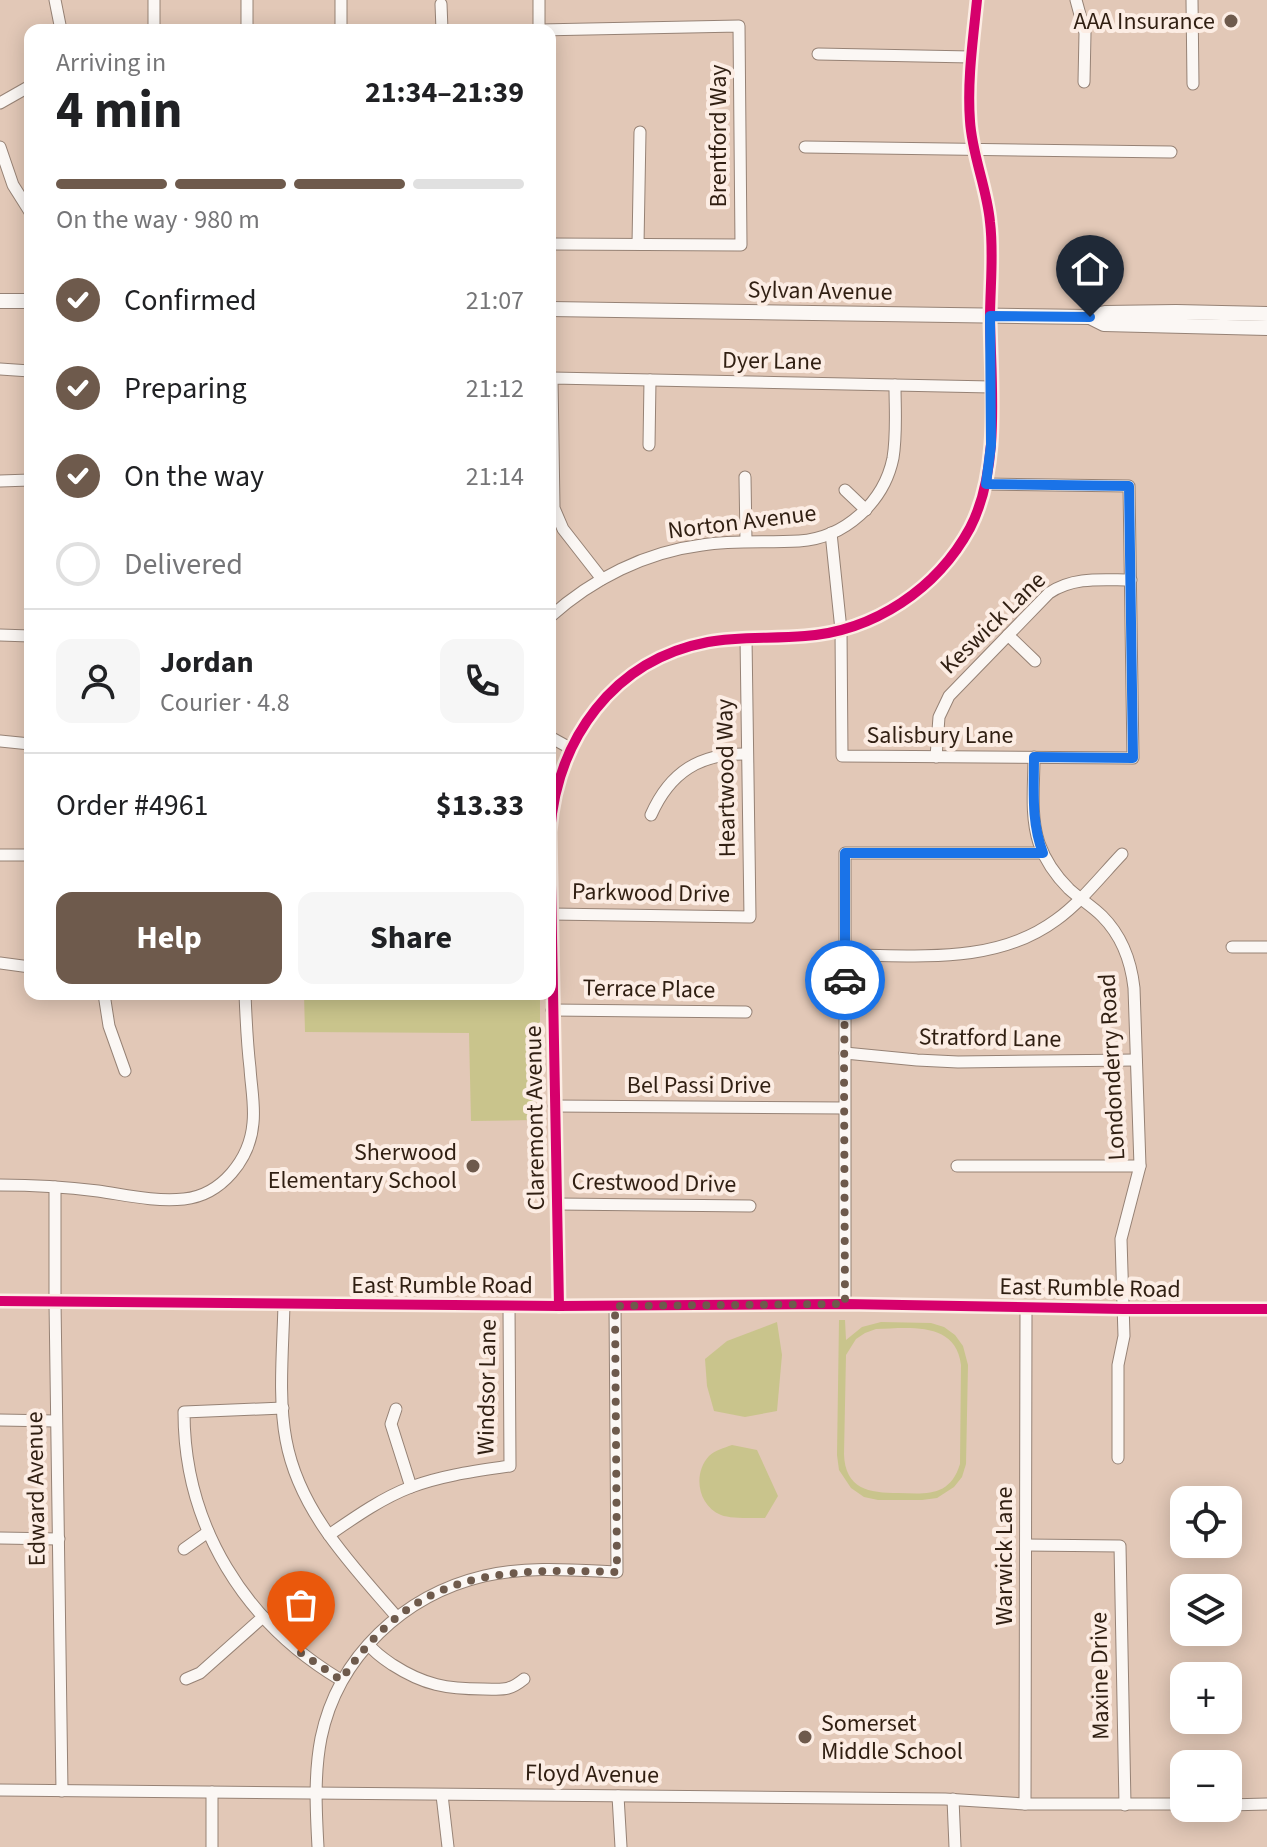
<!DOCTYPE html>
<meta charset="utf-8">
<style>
body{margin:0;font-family:"Source Sans 3",sans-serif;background:#f6f6f6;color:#202124;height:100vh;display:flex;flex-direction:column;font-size:30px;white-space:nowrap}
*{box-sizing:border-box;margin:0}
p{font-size:26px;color:#757577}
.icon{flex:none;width:44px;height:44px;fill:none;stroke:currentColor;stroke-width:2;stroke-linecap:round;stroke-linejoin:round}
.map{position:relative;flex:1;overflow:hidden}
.side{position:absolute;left:24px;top:24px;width:532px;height:976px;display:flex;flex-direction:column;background:#fff;border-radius:16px;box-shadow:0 4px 20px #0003}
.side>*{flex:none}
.controls{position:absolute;left:1170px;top:1486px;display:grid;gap:16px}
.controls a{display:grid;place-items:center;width:72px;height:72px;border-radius:16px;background:#fff;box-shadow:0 4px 20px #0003;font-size:40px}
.pin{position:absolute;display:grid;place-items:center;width:68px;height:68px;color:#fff;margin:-82px -34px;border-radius:50% 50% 50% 0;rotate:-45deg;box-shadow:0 0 8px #0007}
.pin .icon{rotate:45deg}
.courier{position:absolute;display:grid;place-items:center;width:80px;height:80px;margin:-40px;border:6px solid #1a73e8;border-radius:50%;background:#fff;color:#222;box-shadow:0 2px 10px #0007}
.headline em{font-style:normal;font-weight:700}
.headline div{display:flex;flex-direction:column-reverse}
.headline{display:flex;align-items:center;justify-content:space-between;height:136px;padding:0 32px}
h1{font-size:52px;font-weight:700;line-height:60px}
.bar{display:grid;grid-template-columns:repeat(4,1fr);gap:12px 8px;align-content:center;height:96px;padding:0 32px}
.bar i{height:10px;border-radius:6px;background:#e0e0e0}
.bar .active{background:#6e5a4c}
.bar p{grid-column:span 4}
.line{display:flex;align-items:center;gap:20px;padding:0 32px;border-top:2px solid #e0e0e0}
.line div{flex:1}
.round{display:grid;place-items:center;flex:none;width:84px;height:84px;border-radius:16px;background:#f6f6f6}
ol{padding:0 32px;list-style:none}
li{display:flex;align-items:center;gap:24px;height:88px}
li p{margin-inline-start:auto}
li .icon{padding:8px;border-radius:50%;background:#6e5a4c;color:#fff;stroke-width:4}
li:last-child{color:#757577}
li i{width:44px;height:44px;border:4px solid #e0e0e0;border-radius:50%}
.primary-button{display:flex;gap:16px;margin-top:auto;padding:16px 32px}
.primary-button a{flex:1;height:92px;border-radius:16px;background:#6e5a4c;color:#fff;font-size:32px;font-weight:700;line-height:92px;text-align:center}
.primary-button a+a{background:#f6f6f6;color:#202124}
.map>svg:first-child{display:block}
.green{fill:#c9c48c;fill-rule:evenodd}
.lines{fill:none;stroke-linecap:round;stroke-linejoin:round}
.minor-casing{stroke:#968275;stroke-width:13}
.major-casing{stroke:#968275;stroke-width:16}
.minor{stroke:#fbf7f4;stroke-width:11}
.major{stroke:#fbf7f4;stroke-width:14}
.cycleway-casing{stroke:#fcede4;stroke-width:15}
.cycleway{stroke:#d6006c;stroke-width:10}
.done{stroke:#6e5a4c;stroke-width:8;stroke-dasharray:0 14.4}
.route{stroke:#1a73e8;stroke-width:10}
.poi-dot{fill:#6e5a4c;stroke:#fcede4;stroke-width:3}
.labels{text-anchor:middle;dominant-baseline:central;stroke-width:8;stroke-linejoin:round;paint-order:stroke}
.poi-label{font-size:24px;fill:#301f12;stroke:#fcede4;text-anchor:end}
.street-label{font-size:24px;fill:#301f12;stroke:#fcede4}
</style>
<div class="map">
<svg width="1267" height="1847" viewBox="0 0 1267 1847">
<rect width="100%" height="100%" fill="#e2c8b7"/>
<g class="green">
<polygon points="304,994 540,994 540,1033 533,1034 534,1120 471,1121 469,1033 305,1032"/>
<path d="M839,1320H845L846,1340L862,1327L881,1322L931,1323L944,1327L955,1335L963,1346L968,1365L966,1464L962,1477L954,1487L937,1498L922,1500H878L864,1497L851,1488L839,1470L837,1455ZM876,1329C909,1328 956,1321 961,1365L960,1464C950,1497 926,1494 898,1493C869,1493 845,1489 844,1454L846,1355L856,1339L865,1333Z"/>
<polygon points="777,1322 782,1355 777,1411 745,1417 714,1411 707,1386 705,1359 727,1341"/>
<path d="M732,1445L757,1450L778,1496L765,1518C754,1518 731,1519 721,1515C697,1505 693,1473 709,1456C715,1450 724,1448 732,1445Z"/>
</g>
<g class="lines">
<defs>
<g id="minor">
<polyline points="55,0 61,30"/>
<polyline points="154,0 154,30"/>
<polyline points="341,0 341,30"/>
<polyline points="539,0 539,30"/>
<polyline points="1076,0 1085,33 1084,82"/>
<polyline points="1192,0 1193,84"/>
<polyline points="441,4 442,30"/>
<polyline points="247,30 247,0"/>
<polyline points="539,30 739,26 741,245 550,244"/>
<polyline points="818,54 971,57"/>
<polyline points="0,103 30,86"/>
<polyline points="0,147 13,185 30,212"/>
<polyline points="805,147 1171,152"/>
<polyline points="638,244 640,132"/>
<polyline points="0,369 30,371"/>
<polyline points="649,445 650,380"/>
<polyline points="745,477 746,541"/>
<polyline points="0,481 30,480"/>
<polyline points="845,490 866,510"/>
<polyline points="831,533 841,630 842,756 1133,758 1129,486 986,484"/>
<polyline points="602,579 563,529 554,508 552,378 991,387"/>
<path d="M550,617C592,579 646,552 702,545C735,540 767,543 799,541C845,538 884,502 893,458C897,434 895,409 895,385"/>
<polyline points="0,635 30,636"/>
<polyline points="1008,635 1035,661"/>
<polyline points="550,737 570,748"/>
<polyline points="0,741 30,744"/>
<path d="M936,757L939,717L949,696L1049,593C1074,576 1103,580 1131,580"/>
<path d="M1034,757C1034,785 1030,816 1039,843C1045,860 1056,876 1069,889C1080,899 1092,906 1102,916C1122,936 1131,961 1134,988L1140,1166L1121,1239L1124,1336L1118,1365V1458"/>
<path d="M651,815C670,772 700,753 747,754"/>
<polyline points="0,855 30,855"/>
<polyline points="551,914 750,917 746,638"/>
<polyline points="1232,947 1267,947"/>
<path d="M846,955C917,955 995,965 1056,920C1081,902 1101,876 1122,854"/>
<polyline points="0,963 30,967"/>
<polyline points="104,994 109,1026 125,1071"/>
<polyline points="552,1010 746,1012"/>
<polyline points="845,1053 917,1060 958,1062 1136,1060"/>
<polyline points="554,1106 844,1108"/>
<polyline points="957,1166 1140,1166"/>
<path d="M0,1185C33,1185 66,1187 98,1191C126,1195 155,1202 184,1199C222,1195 250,1159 253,1123C255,1105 251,1086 250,1068C247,1043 246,1019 245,994"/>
<polyline points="55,1187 55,1302 62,1791"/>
<polyline points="557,1204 750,1206"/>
<polyline points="0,1301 559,1306 845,1304 1123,1309 1267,1309"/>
<path d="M284,1304C283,1348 278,1398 286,1440C299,1511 351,1564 396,1616"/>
<polyline points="845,1304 845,853 1043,853"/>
<path d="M559,1306L550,832C557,739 613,660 708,642C740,636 772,639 805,636C874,631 937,589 970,528C1001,468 991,385 990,319C990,287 994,254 990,222C987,188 972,155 970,121C967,81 973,40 977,0"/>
<path d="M283,1408L184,1412C184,1526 245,1623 341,1680"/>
<polyline points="396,1409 391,1424 411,1487"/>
<polyline points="0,1420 56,1421"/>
<path d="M329,1535C355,1517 382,1498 411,1487C443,1475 476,1471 510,1466L509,1306"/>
<polyline points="0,1538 59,1539"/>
<polyline points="1026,1545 1120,1546 1125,1805"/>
<polyline points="184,1549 208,1532"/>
<path d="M369,1645C376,1654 384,1659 393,1665C424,1685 447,1689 483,1689C502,1689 508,1692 524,1679"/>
<polyline points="186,1679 200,1673 263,1617"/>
<polyline points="0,1790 945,1799 1025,1804 1184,1804"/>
<polyline points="442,1795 448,1847"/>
<polyline points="618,1796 621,1847"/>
<polyline points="953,1799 955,1847"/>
<polyline points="1025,1804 1026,1307"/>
<polyline points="1228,1805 1267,1804"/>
<polyline points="212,1847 212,1792"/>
<path d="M318,1847C316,1811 314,1774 321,1738C338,1656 404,1595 484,1576C527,1566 574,1570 617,1572L615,1306"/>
</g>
<g id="major">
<polyline points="0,301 30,301"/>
<polyline points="550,309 1090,317 1105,313 1176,312 1267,314"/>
<polyline points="1090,317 1104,324 1267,328"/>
</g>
</defs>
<use href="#minor" class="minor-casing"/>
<use href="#major" class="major-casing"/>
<use href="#minor" class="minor"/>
<use href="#major" class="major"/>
<defs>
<g id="cycleway">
<polyline points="0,1301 559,1306 845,1304 1123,1309 1267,1309"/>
<path d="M559,1306L550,832C557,739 613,660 708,642C740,636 772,639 805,636C874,631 937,589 970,528C1001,468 991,385 990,319C990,287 994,254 990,222C987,188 972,155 970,121C967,81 973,40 977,0"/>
</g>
</defs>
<use href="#cycleway" class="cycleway-casing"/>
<use href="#cycleway" class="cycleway"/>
</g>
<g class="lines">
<path class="done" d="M301,1653L341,1680C415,1570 496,1568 617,1572L615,1306L845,1304L844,1072L845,980"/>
<path class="route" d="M845,980V853H1043C1031,822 1034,790 1034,757L1133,758L1129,486L986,484L991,445L990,316L1090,317"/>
</g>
<g class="poi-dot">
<circle cx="1231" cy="21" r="8"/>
<circle cx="473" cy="1166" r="8"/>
<circle cx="805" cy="1737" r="8"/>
</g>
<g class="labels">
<g class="poi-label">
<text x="1215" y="21">AAA Insurance</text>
<text x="457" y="1152">Sherwood<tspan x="457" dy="28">Elementary School</tspan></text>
<text x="821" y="1723" text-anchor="start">Somerset<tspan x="821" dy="28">Middle School</tspan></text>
</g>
<g class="street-label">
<text transform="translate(718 136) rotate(-90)">Brentford Way</text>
<text transform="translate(820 291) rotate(1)">Sylvan Avenue</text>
<text transform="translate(772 361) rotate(1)">Dyer Lane</text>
<text transform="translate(742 522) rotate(-7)">Norton Avenue</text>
<text transform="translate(993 623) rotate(-44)">Keswick Lane</text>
<text x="940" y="735">Salisbury Lane</text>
<text transform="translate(726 778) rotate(-91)">Heartwood Way</text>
<text transform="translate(651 893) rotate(1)">Parkwood Drive</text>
<text transform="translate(649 989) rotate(1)">Terrace Place</text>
<text transform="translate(990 1038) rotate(1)">Stratford Lane</text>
<text transform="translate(1112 1067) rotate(-93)">Londonderry Road</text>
<text x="699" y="1085">Bel Passi Drive</text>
<text transform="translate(535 1118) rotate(-91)">Claremont Avenue</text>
<text transform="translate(654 1183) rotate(1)">Crestwood Drive</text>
<text x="442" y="1285">East Rumble Road</text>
<text transform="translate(1090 1288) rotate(1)">East Rumble Road</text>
<text transform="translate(487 1387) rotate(-89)">Windsor Lane</text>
<text transform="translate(36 1489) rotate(-91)">Edward Avenue</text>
<text transform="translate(1004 1556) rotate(-90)">Warwick Lane</text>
<text transform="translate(1100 1676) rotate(-91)">Maxine Drive</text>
<text transform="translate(592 1774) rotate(1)">Floyd Avenue</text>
</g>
</g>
</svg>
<div class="controls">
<a><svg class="icon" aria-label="locate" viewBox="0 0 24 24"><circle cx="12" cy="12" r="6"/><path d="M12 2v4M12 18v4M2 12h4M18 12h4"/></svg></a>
<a><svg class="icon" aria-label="layers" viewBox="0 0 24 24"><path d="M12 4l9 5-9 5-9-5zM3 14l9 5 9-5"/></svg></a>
<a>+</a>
<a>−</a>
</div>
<div class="pin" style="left:301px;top:1653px;background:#ea580c"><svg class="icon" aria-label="bag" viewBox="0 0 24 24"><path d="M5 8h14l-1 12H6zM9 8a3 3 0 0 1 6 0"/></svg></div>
<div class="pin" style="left:1090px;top:317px;background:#1f2937"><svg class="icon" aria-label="home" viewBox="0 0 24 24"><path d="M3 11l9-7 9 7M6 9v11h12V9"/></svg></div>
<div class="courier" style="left:845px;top:980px"><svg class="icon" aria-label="car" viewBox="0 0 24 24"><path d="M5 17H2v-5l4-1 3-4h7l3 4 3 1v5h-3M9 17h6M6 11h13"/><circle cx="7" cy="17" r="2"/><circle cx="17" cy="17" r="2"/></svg></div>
<section class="side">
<div class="headline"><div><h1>4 min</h1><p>Arriving in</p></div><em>21:34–21:39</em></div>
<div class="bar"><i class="active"></i><i class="active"></i><i class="active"></i><i></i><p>On the way · 980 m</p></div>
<ol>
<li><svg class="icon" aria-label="check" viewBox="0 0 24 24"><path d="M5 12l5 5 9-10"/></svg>Confirmed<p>21:07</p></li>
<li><svg class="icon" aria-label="check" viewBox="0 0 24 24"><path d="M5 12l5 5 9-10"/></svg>Preparing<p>21:12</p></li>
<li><svg class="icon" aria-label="check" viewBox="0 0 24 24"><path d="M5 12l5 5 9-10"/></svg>On the way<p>21:14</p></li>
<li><i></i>Delivered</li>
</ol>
<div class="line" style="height:144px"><a class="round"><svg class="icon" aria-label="person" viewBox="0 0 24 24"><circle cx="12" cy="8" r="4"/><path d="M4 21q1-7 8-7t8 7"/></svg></a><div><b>Jordan</b><p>Courier · 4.8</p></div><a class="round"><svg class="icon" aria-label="phone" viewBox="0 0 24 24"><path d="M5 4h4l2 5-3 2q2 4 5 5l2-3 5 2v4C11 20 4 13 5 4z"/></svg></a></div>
<div class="line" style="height:104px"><div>Order #4961</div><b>$13.33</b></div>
<div class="primary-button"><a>Help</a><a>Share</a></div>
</section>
</div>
